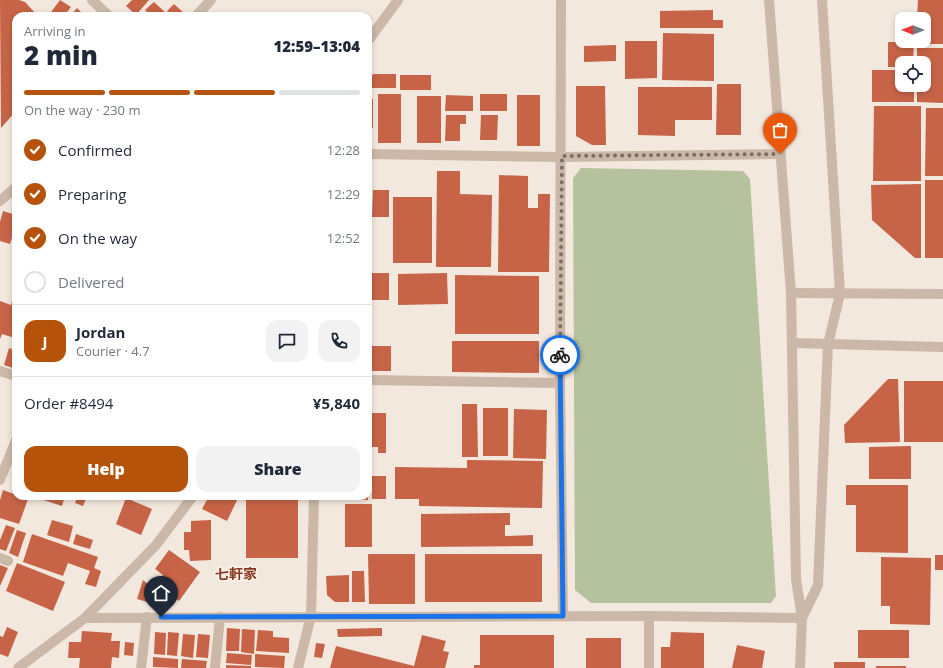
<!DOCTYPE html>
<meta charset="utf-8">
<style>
body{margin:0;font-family:"Open Sans","Noto Sans JP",sans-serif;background:#f2f2f3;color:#1f2937;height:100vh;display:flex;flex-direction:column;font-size:15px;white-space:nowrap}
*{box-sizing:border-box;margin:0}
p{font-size:13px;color:#747a83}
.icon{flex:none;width:22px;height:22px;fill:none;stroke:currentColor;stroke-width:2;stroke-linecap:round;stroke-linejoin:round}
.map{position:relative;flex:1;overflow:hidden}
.panel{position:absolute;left:12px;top:12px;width:360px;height:488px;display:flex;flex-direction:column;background:#fff;border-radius:12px;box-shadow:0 2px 6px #0003}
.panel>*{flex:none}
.needle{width:26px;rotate:270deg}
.fabs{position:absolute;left:895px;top:12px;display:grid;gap:8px}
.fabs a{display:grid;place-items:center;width:36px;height:36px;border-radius:8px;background:#fff;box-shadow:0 2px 6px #0003;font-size:20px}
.pin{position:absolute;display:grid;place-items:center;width:34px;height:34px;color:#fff;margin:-41px -17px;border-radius:50% 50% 50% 0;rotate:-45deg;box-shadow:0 0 4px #0007}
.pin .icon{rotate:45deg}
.courier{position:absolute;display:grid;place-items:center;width:40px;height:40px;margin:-20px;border:3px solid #1a73e8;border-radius:50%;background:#fff;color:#222;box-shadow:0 1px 5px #0007}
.headline em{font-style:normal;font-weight:800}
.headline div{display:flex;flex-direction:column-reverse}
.headline{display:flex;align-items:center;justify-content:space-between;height:68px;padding:0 12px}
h1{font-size:26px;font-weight:800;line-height:30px}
.bar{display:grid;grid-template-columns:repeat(4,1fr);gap:6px 4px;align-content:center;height:48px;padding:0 12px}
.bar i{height:5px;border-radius:3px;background:#e0e1e3}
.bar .active{background:#b45309}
.bar p{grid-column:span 4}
.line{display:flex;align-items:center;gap:10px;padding:0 12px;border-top:1px solid #e0e1e3}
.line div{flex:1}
.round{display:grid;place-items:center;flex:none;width:42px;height:42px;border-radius:12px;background:#f2f2f3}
ol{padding:0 12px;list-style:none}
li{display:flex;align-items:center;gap:12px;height:44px}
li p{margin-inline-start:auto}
li .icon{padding:4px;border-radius:50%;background:#b45309;color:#fff;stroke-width:4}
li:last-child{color:#747a83}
li i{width:22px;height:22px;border:2px solid #e0e1e3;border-radius:50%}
.primary-button{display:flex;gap:8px;margin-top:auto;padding:8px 12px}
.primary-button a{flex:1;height:46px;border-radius:12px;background:#b45309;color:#fff;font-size:16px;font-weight:800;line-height:46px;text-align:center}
.primary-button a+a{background:#f2f2f3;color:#1f2937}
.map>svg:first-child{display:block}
.green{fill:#b6c29d}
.building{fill:#c76447}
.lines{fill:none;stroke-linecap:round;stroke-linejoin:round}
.minor{stroke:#cbb8a9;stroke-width:10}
.done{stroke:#796e68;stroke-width:4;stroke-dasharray:0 7.2}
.route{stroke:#1a73e8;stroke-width:5}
.labels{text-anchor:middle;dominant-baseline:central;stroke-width:3.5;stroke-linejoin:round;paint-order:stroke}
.neighbourhood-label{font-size:14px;font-weight:bold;fill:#883721;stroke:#faf2ea}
</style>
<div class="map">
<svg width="943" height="668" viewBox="0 0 943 668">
<rect width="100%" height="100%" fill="#f3e8dd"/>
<polygon class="green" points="581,168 743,171 750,179 776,596 771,603 591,603 575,590 573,178"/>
<g class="building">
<polygon points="0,0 19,0 25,2 37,15 16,16 16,58 13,65 16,68 16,111 1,128"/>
<polygon points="60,0 71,7 64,16 48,16"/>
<polygon points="132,0 149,0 136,15 126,6"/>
<polygon points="918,0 943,0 943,44 917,44 917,41 924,41 924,19 917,19"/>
<polygon points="154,2 166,13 164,16 151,16 145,10"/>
<polygon points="174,4 185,14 184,16 172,16 167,11"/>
<polygon points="77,8 85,16 70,16"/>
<polygon points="713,10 713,20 723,20 723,28 660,28 660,11"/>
<polygon points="663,33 714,34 714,81 662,80"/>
<polygon points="625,41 657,41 657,78 625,79"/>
<polygon points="888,42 914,42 913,63 902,63 902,67 888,67"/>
<polygon points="616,45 616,61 584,62 584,46"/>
<polygon points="917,48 943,48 943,103 917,102 917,85 924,85 924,63 917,63"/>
<polygon points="872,70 902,70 902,85 914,85 914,102 872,102"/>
<polygon points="373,74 396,74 396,88 368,88 368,83"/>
<rect x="400" y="75" width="31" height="15"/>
<polygon points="717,84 741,84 741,135 716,135"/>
<polygon points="576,86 605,86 606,145 592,145 576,136"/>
<polygon points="638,87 712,87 712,120 675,120 675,136 638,135"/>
<rect x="378" y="94" width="23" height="49"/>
<rect x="480" y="94" width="27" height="17"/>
<polygon points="446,95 473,96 473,111 445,111"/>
<rect x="517" y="95" width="23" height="51"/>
<rect x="417" y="96" width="24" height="47"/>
<rect x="368" y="99" width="5" height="29"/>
<polygon points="874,106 921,106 921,181 873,181"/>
<polygon points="926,108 943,108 943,176 925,176"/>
<polygon points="446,115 466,115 466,124 460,124 460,141 445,141"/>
<polygon points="481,115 498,115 497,140 480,140"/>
<polygon points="437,171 460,171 460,194 492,195 491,267 436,267"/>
<polygon points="499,175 528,176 528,208 538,208 538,194 550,194 549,272 498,272"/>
<rect x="925" y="180" width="18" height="78"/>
<polygon points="921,184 921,258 915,258 872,220 871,185"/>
<polygon points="373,190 389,190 389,217 372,217"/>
<rect x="393" y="197" width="39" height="66"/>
<polygon points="3,211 16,215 16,231 14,231 10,244 0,241 0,222"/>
<rect x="368" y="273" width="21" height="27"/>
<polygon points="447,273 448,304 398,305 398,274"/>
<polygon points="455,275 539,276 539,334 455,334"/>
<polygon points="13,298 16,299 16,336 15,338 2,334 0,339 0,301 11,305"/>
<polygon points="452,341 539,341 539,373 452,372"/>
<rect x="368" y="346" width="23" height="25"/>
<polygon points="9,348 16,351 16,369 4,365"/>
<polygon points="888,379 898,379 900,442 845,443 844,425"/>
<rect x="904" y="381" width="39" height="61"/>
<polygon points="462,404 477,404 478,457 462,457"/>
<rect x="483" y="408" width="25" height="48"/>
<polygon points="514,409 547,410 546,459 513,458"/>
<polygon points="371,413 386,413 386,453 378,453 378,447 371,447"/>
<polygon points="911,446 911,479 869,479 869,447"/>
<polygon points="467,460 543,461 542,508 419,506 419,499 395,499 395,467 467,468"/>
<rect x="372" y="476" width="14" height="23"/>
<polygon points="846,485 908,485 908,553 856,552 856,505 846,505"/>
<polygon points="3,490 28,499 19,524 0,518 0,500"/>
<polygon points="31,496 65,496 62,506"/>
<polygon points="78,496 87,496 83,506 75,503"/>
<polygon points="209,496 239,496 227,521 202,509"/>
<rect x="246" y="496" width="52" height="62"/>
<rect x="326" y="496" width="19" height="3"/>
<rect x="348" y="496" width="20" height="4"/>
<polygon points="126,498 152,509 141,535 116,524"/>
<rect x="345" y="504" width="27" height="43"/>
<polygon points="510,513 510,525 505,525 505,536 533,535 533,546 421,547 421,514"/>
<polygon points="52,520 73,526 69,542 47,535"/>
<polygon points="211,520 211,560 190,561 189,550 184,550 184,532 191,532 191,521"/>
<polygon points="6,525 15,528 6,551 0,549 0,540"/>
<polygon points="17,530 26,533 18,557 9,553"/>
<polygon points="32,534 98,557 94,568 101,571 96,587 85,584 90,571 68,563 63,576 23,562"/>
<polygon points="76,534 93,540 90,549 73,544"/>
<polygon points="169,550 200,572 179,601 156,584 163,575 155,569"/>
<polygon points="368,554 415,554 415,604 369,604"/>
<rect x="425" y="554" width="117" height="48"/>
<rect x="935" y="555" width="8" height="15"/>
<polygon points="881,557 931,558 930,625 890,624 890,606 881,606"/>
<polygon points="17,563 65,582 53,611 6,591"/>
<polygon points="0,565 8,568 0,586"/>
<polygon points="352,571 364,571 365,602 352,602"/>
<polygon points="349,575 349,602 335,602 327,595 326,576"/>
<polygon points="143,580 157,592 154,604 137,599"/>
<polygon points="7,627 18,632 8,657 0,654 0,636 3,637"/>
<polygon points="227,628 240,629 239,651 226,651"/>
<polygon points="382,628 382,636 338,637 337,629"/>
<polygon points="242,629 255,630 254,654 241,652"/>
<polygon points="258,630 273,631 273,637 289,638 289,653 256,651"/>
<rect x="858" y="630" width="51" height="28"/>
<polygon points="82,631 112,633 111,641 120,641 119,658 112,657 111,668 79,668 80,658 68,658 69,642 81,642"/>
<polygon points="155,632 166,633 165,655 154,654"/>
<polygon points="168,632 179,633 177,656 167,655"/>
<polygon points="671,632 704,633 704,668 661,668 661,647 670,647"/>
<polygon points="183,634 195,635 193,658 181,656"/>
<polygon points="198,634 210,635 208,658 196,657"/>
<polygon points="422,635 446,641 443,651 449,652 445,668 330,668 336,646 414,666"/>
<polygon points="480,635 554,635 554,668 474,668 474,665 480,665"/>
<rect x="586" y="638" width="35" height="30"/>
<polygon points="125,642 134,643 133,656 124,655"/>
<polygon points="316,643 325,644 322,658 314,657"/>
<polygon points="737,645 765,651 762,668 732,668"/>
<polygon points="227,653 252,655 251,665 226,663"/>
<polygon points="255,654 285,656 284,668 255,667"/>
<polygon points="153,657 178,659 178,668 153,667"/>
<polygon points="182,659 207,661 206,668 181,668"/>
<rect x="834" y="662" width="31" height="6"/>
<polygon points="226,665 251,666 251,668 226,668"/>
<rect x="876" y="666" width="30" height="2"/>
</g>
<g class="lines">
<g class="minor">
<polyline points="92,0 109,16"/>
<polyline points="561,0 560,383 563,616"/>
<polyline points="769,0 791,293 796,579 802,618 800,668"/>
<polyline points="196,16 211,0"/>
<polyline points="368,41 398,0"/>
<polyline points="368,154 562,157 780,154"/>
<polyline points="0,201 16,187"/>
<polyline points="791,293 943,294"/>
<polyline points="793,343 943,347"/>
<polyline points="0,371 16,376"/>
<polyline points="368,380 560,383"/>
<polyline points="0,480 16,440"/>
<polyline points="0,558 8,561"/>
<polyline points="85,618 649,616 802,618"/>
<polyline points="802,618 818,585 828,344 840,294 822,0"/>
<polyline points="18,668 85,618 156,545 193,496"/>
<polyline points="141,668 147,617"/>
<polyline points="215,668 220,617"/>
<polyline points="298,668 311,616 314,496"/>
<polyline points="649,668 649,616"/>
</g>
</g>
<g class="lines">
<polyline class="done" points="560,355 562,156 780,154"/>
<polyline class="route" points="161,617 563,616 560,355"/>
</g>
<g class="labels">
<g class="neighbourhood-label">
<text x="236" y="573">七軒家</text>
</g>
</g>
</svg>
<div class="fabs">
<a><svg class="needle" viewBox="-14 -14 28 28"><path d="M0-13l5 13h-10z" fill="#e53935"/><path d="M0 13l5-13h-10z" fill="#747a83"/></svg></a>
<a><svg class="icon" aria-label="locate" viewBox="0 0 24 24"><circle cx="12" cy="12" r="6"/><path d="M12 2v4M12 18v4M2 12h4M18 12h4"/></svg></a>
</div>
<div class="pin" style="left:780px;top:154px;background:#ea580c"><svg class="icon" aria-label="bag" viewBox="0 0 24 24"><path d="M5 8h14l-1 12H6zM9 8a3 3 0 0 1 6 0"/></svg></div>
<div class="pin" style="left:161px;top:617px;background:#1f2937"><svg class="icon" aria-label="home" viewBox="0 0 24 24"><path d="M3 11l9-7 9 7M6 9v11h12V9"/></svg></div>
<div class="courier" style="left:560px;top:355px"><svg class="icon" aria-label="bike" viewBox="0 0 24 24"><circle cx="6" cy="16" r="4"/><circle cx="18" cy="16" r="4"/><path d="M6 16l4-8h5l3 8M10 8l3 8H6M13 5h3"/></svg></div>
<section class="panel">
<div class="headline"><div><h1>2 min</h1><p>Arriving in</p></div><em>12:59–13:04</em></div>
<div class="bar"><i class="active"></i><i class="active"></i><i class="active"></i><i></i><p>On the way · 230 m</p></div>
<ol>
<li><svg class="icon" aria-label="check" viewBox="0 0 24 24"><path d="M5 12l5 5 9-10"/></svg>Confirmed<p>12:28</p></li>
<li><svg class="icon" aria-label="check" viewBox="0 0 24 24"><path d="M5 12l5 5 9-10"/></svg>Preparing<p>12:29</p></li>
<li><svg class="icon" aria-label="check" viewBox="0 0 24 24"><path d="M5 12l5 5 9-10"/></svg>On the way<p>12:52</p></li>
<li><i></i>Delivered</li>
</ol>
<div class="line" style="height:72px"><b class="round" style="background:#b45309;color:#fff">J</b><div><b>Jordan</b><p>Courier · 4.7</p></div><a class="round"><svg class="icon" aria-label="chat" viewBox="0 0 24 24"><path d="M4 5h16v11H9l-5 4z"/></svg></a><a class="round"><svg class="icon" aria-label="phone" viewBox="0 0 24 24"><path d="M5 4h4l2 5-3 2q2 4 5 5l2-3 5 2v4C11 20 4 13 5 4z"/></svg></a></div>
<div class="line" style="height:52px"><div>Order #8494</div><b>¥5,840</b></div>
<div class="primary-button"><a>Help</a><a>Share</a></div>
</section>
</div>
